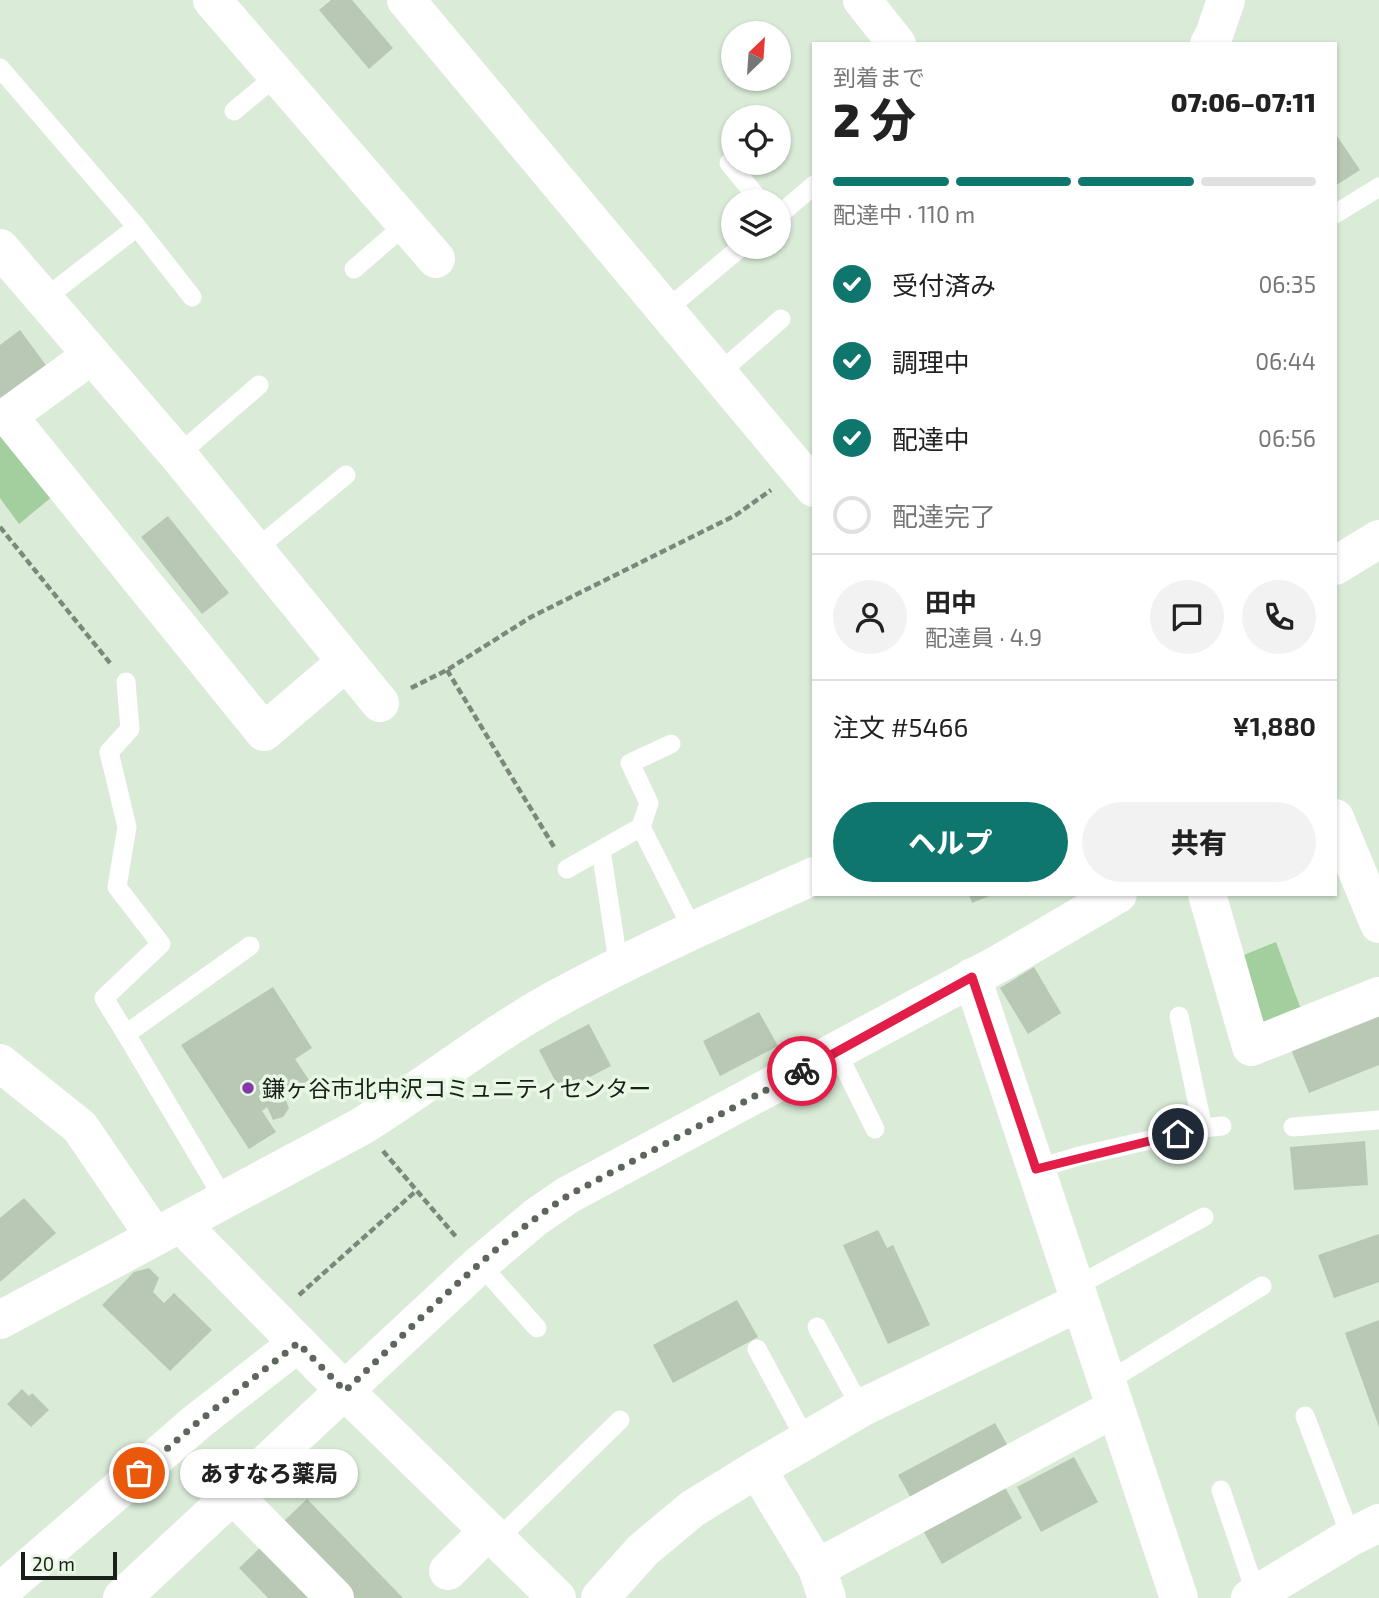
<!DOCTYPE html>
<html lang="ja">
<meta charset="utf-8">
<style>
body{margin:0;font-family:"Exo 2","Noto Sans JP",sans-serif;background:#f2f2f2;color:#222;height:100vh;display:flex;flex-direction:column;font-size:26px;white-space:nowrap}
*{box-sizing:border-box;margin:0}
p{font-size:23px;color:#767676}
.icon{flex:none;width:38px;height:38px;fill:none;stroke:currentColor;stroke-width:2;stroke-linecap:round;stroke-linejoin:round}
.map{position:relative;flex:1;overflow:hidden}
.details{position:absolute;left:812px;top:42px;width:525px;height:854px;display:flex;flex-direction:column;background:#fff;border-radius:0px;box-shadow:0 2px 5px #0004}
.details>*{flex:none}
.needle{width:46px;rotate:25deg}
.fabs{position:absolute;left:721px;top:21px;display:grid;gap:14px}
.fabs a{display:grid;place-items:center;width:70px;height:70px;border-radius:50%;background:#fff;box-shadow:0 2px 5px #0004;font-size:35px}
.scale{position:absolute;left:21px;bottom:18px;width:96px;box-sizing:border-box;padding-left:7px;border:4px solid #191f19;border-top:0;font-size:19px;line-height:24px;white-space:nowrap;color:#191f19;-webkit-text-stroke:5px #e8f8e5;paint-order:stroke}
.pin{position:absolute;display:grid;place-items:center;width:60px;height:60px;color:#fff;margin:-30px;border:4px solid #fff;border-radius:50%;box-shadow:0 2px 7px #0007}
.courier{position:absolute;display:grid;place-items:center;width:70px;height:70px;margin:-35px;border:5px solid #e11d48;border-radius:50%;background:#fff;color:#222;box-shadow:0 2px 9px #0007}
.bubble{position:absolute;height:49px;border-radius:24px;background:#fff;box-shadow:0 2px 5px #0004;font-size:23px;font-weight:800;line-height:49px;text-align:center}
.summary em{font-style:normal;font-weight:800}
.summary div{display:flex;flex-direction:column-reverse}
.summary{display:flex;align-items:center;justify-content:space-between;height:119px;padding:0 21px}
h1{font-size:46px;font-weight:800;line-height:52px}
.bar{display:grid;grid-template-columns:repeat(4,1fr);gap:10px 7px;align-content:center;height:84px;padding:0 21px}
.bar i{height:9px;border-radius:5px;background:#e0e0e0}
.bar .active{background:#0f766e}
.bar p{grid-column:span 4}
.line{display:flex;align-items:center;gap:18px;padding:0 21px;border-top:2px solid #e0e0e0}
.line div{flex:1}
.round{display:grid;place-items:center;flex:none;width:74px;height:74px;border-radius:37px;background:#f2f2f2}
ol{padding:0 21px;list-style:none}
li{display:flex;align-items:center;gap:21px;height:77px}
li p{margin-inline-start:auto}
li .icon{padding:7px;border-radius:50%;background:#0f766e;color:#fff;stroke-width:4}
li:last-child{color:#767676}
li i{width:38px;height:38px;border:4px solid #e0e0e0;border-radius:50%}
.action{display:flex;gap:14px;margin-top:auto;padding:14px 21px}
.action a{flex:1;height:80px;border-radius:42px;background:#0f766e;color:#fff;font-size:28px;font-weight:800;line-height:80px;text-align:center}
.action a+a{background:#f2f2f2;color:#222}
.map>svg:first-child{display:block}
.green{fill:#a3ce9d}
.building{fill:#b8c8b5}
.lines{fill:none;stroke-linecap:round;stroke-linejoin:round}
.path{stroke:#7d887c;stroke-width:4.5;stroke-dasharray:7 3.5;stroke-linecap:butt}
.service{stroke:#fff;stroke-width:19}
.minor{stroke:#fff;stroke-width:38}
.tertiary{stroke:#fff;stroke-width:38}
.done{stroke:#5d665c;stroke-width:7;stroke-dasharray:0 12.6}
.route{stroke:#e11d48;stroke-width:9}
.poi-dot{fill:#8638a9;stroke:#e8f8e5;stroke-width:2.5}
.labels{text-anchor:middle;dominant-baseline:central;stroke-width:7;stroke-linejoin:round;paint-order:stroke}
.poi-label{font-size:23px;fill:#191f19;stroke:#e8f8e5;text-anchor:start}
</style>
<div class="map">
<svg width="1379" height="1598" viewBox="0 0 1379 1598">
<rect width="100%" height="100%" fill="#daebd8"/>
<g class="green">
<polygon points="0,428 53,496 19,524 0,498"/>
<polygon points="1276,942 1302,1012 1269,1026 1254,1020 1239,957"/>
</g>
<g class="building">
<polygon points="331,0 352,0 393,48 369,69 319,10"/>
<polygon points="1335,133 1360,170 1335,186"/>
<polygon points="20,330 48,368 0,403 0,345"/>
<polygon points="168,516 229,593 202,614 141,537"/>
<polygon points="969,894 994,894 972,903"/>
<polygon points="1034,967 1061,1013 1028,1034 1000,988"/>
<polygon points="273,987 312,1048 295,1059 309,1080 284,1096 289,1108 283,1117 273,1120 267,1107 262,1111 276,1132 249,1149 181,1045"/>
<polygon points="1379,1011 1379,1065 1309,1093 1290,1047"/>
<polygon points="759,1012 778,1046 720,1076 703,1041"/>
<polygon points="589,1024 611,1066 561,1092 539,1050"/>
<polygon points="1365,1141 1368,1185 1294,1190 1290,1147"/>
<polygon points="24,1198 56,1233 0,1282 0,1218"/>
<polygon points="878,1230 887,1248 893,1245 930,1325 888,1344 843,1245"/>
<polygon points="1379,1234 1379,1282 1334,1298 1318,1255"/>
<polygon points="149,1268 159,1278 153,1292 164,1303 174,1293 212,1330 170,1371 102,1305 134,1272"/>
<polygon points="737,1300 758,1337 673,1383 653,1345"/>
<polygon points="1379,1320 1379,1427 1345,1333"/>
<polygon points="22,1389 29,1396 32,1393 49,1410 31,1427 7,1404"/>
<polygon points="995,1423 1012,1453 915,1505 898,1475"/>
<polygon points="1074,1457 1098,1502 1041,1532 1017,1487"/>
<polygon points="1002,1482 1022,1518 942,1564 921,1527"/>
<polygon points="307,1499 403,1598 354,1598 282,1523"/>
<polygon points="264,1544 317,1598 268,1598 239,1568"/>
</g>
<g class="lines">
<g class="path">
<polyline points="0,527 110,663"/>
<polyline points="447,670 554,847"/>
<polyline points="411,688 447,670 531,617 736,515 771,490"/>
<polyline points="383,1151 457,1238"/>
<polyline points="299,1295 416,1191"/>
</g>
<g class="service">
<polyline points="0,68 137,227 192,297"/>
<polyline points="234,111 277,75"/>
<polyline points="733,159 729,163 760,201"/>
<polyline points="1335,214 1379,187"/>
<polyline points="779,215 814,185"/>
<polyline points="354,269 406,224"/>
<polyline points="44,299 137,227"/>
<polyline points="666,310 741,247"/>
<polyline points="719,373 781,319"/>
<polyline points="178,455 259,385"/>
<polyline points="255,550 346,475"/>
<polyline points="671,744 630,763 649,803 641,827 693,930"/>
<polyline points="601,850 619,968"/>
<polyline points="567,869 641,827"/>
<polyline points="1179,1016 1203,1128"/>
<polyline points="126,1034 104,998 161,944 117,887 127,827 109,752 130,729 126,682"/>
<polyline points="837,1052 875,1129"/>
<polyline points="1293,1127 1379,1120"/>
<polyline points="1036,1169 1079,1156 1203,1128 1222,1126"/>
<polyline points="224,1199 126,1034 250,946"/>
<polyline points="480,1264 537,1328"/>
<polyline points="1075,1287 1204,1217"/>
<polyline points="817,1327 861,1408"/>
<polyline points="757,1349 806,1440"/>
<polyline points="1107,1382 1262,1286"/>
<polyline points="1305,1416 1351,1537"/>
<polyline points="1221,1490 1256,1594"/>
<polyline points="497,1540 620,1420"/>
</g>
<g class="minor">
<polyline points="212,0 436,259"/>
<polyline points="406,0 814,488"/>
<polyline points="862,0 897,44"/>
<polyline points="1209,44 1214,35 1226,0"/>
<polyline points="0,248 178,455 380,703"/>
<polyline points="92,355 8,416 264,732 346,662"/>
<polyline points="1335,818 1379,924"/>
<polyline points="1207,894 1251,1047 1379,996"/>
<polyline points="972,977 1179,1598"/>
<polyline points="0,1063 80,1127 155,1237"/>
<polyline points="181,1224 345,1391 557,1598"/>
<polyline points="757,1469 817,1568 827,1598"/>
<polyline points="233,1495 335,1598"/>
<polyline points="817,1568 1115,1408"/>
<polyline points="448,1571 488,1531"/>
<polyline points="0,1592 198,1421 298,1343"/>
<polyline points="122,1598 480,1264 536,1217 568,1195 1002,962 1118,894"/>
<polyline points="600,1598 643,1550 692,1509 757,1469 861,1408 1080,1302"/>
<polyline points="1250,1598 1351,1537 1379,1523"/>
</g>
<g class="tertiary">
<polyline points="1335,566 1379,539"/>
<path d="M0,1320L362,1126C427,1086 487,1037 554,1000C638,954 726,915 814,876"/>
</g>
</g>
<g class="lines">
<path class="done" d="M139,1473L198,1422L298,1343L345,1391C417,1323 486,1249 569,1195L802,1071"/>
<polyline class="route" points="802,1071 972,977 1036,1169 1178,1134"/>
</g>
<circle class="poi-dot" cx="248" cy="1088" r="7"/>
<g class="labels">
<g class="poi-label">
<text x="262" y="1088">鎌ヶ谷市北中沢コミュニティセンター</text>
</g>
</g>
</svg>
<div class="fabs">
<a><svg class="needle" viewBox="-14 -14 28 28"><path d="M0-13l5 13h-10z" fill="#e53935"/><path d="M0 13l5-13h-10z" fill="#767676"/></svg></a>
<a><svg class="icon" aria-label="locate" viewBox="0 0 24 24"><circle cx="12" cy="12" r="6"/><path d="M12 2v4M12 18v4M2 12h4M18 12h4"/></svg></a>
<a><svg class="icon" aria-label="layers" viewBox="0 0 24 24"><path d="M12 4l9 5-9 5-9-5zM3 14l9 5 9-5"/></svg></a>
</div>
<div class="scale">20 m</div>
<div class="pin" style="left:139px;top:1473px;background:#ea580c"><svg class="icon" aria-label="bag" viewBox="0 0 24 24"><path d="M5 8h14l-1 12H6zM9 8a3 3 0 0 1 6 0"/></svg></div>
<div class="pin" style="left:1178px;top:1134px;background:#1f2937"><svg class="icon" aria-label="home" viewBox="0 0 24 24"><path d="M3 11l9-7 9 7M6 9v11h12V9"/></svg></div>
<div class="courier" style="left:802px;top:1071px"><svg class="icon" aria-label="bike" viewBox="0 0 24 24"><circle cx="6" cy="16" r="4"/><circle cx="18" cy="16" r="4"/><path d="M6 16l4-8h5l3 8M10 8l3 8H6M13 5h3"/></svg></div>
<div class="bubble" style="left:180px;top:1449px;width:178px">あすなろ薬局</div>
<section class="details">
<div class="summary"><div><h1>2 分</h1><p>到着まで</p></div><em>07:06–07:11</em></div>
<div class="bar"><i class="active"></i><i class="active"></i><i class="active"></i><i></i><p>配達中 · 110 m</p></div>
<ol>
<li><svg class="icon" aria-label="check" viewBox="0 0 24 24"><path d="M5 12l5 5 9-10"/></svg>受付済み<p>06:35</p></li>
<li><svg class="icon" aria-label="check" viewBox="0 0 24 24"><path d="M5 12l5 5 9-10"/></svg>調理中<p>06:44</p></li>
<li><svg class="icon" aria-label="check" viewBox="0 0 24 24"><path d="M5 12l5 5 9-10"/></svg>配達中<p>06:56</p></li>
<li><i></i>配達完了</li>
</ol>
<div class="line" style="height:126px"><a class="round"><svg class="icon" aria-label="person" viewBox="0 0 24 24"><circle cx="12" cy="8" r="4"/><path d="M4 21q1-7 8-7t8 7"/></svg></a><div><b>田中</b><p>配達員 · 4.9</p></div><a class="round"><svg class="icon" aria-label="chat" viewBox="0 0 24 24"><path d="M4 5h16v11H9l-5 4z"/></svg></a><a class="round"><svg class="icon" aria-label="phone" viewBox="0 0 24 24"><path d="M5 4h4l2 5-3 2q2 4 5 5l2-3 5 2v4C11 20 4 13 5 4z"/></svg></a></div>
<div class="line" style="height:91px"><div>注文 #5466</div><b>¥1,880</b></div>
<div class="action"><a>ヘルプ</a><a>共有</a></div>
</section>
</div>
